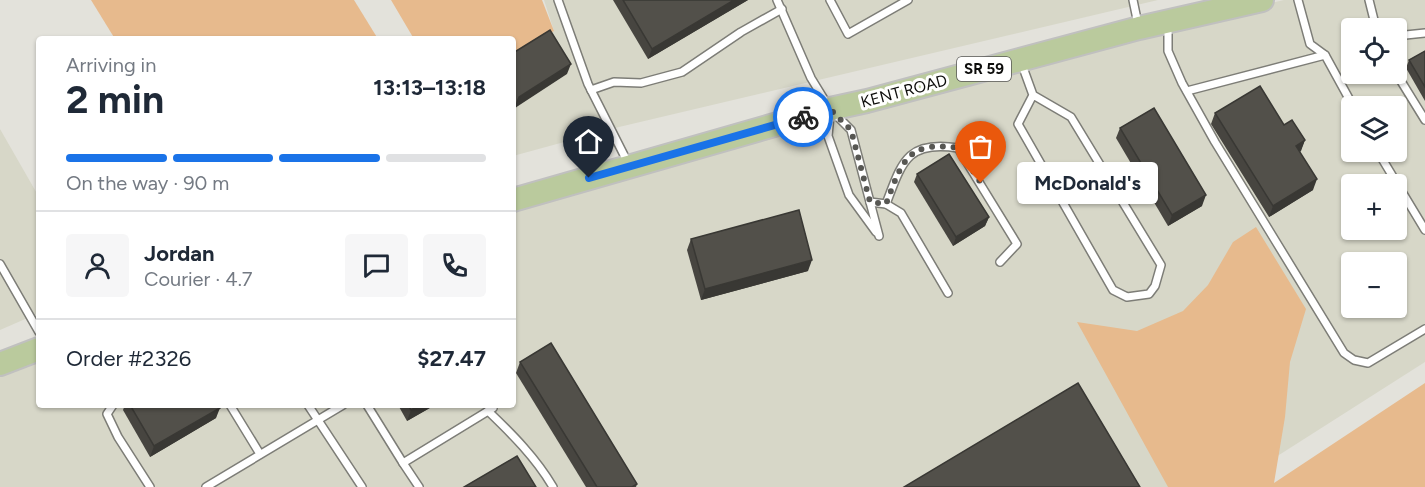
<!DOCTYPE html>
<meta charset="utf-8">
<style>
body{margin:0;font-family:Figtree,sans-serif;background:#f6f6f7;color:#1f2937;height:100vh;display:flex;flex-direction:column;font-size:22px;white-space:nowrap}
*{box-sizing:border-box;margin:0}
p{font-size:20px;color:#747a83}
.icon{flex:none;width:33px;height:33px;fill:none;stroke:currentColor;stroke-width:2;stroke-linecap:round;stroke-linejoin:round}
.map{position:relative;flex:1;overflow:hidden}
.drawer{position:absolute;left:36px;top:36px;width:480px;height:372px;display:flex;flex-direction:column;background:#fff;border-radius:6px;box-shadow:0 2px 4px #0004}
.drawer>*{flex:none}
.buttons{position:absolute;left:1341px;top:18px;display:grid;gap:12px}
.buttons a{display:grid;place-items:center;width:66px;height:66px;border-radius:6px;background:#fff;box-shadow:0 2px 4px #0004;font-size:30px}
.pin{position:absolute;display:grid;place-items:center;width:51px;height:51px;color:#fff;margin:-62px -26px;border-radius:50% 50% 50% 0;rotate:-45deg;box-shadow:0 0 6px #0007}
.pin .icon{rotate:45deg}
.courier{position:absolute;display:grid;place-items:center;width:60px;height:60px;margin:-30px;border:4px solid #1a73e8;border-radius:50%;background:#fff;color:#222;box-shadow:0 2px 8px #0007}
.bubble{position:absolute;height:42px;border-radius:6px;background:#fff;box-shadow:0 2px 4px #0004;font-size:20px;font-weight:700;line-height:42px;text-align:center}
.headline em{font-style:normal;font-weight:700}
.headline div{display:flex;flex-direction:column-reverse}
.headline{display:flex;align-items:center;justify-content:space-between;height:102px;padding:0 30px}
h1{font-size:39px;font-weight:700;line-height:45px}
.bar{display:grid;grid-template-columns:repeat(4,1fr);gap:9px 6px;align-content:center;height:72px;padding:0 30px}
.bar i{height:8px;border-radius:4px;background:#e0e1e3}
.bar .on{background:#1a73e8}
.bar p{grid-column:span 4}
.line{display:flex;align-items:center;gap:15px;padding:0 30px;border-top:2px solid #e0e1e3}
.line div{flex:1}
.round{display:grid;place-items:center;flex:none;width:63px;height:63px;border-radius:6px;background:#f6f6f7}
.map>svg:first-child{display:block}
.built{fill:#d7d7c8;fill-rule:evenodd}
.green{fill:#e7ba8d}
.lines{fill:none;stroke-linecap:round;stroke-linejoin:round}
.service-casing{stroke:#7d7d77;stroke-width:10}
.primary-casing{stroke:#c0c0bf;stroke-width:26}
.service{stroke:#fff;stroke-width:7}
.primary{stroke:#baca9d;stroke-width:22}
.wall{fill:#474540}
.shaded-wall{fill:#393834}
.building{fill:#52504a;stroke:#393834;stroke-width:1.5}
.done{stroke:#575753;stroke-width:6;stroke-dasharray:0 10.8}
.route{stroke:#1a73e8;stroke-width:8}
.labels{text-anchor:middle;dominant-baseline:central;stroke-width:6;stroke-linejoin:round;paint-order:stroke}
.shield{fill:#fffffe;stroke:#555553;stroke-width:1.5}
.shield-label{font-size:15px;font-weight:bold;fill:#0c0c0a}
.street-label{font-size:16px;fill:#0c0c0a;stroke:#fffffe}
</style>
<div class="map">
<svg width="1425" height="487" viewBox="0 0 1425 487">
<rect width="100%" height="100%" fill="#e3e2db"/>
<g class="built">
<polygon points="544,0 1158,0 619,127 513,156 513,56 554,31"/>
<path d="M1284,0H1425V362L1229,487H0V370L39,355V405H513V204L1059,53ZM1352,28H1396V74H1352ZM1352,106H1396V152H1352ZM1352,184H1396V230H1352ZM1352,262H1396V308H1352Z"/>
<polygon points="0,129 39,197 39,313 0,330"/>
</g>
<g class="green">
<polygon points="91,0 354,0 378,39 115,39"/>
<polygon points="391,0 542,0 554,31 513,56 513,39 414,39"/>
<polygon points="1256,227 1306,309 1290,362 1285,417 1274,483 1425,383 1425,487 1168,487 1077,322 1137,331 1183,311 1208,285 1233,242"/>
</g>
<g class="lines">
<defs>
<g id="service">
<polyline points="558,0 588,84 628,163"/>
<polyline points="777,0 811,78 830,109 851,130 879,236"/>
<polyline points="830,0 848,34 908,0"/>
<polyline points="1133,0 1138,24"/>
<polyline points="1298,0 1310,44 1325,55 1353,106"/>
<polyline points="1369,0 1376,28"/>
<polyline points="1168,24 1168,51 1182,83 1215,142 1344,353 1354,360 1368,363 1425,329"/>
<polyline points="1396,36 1425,33"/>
<polyline points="1021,62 1033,95 1018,124 1113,290 1127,297 1149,294 1155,286 1161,265 1071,117 1033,95"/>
<polyline points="1396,73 1425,120"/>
<polyline points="591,90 614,82 641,83 682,72 741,32 782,9"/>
<polyline points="1187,91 1325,55"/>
<polyline points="830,115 828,136 849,195 876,232"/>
<polyline points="1378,152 1425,230"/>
<path d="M870,202L886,204C902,162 907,140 958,148L1017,244L1000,262"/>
<polyline points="886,204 901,213 948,293"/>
<polyline points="0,264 39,332"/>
<polyline points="113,405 107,414 118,437 150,487"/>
<polyline points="230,405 260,454"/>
<polyline points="308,405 362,487"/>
<polyline points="367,405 403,463 493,408 491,405"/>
<path d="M488,411C512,434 536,458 553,487"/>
<polyline points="403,463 419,487"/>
<polyline points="206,487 343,405"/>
</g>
<g id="primary">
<polyline points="513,200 830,109 867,101 1139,28 1262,0"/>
<polyline points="0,364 39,349"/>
</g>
</defs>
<use href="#service" class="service-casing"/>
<use href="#primary" class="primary-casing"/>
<use href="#service" class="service"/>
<use href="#primary" class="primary"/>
</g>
<g class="wall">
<polygon points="613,0 748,0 648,59"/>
<polygon points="1425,51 1425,101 1406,68 1409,60"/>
<polygon points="1215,113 1284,125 1305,140 1300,152 1313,190 1269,217 1211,124"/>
<polygon points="1120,128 1202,206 1168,226 1116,138"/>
<polygon points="917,174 989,217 985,226 953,246 914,182"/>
<polygon points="691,239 808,271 701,300 687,250"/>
<polygon points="520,362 637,484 636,487 586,487 516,373"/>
<polygon points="125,405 218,405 216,418 150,457 123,410"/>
<polygon points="398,405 435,405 407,421"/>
</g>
<g class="shaded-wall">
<polygon points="734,0 748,0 648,59 652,49"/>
<polygon points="571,64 567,74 515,108 519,97"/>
<polygon points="1305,140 1301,151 1292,156 1296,146"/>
<polygon points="1317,179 1313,190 1269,217 1273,206"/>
<polygon points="1206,195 1202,206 1168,226 1172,215"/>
<polygon points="989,217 985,226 953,246 956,237"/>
<polygon points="812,260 808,271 701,300 705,289"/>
<polygon points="420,405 435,405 407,421 411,410"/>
<polygon points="220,408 216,418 150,457 154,446"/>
</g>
<g class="building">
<polygon points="623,0 734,0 652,49"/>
<polygon points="550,30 571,64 519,97 513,114 513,53"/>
<polygon points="1425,51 1425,87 1409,60"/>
<polygon points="1260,86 1284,125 1292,120 1305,140 1296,146 1317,179 1273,206 1215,113"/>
<polygon points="1154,108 1206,195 1172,215 1120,128"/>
<polygon points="949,154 989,217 956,237 917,174"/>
<polygon points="799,210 812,260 705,289 691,239"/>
<polygon points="551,343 637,484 632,487 597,487 520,362"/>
<polygon points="1078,383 1140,487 904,487"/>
<polygon points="130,405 218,405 220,408 154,446"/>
<polygon points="408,405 420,405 411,410"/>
<polygon points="517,456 536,487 464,487"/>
</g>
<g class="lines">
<path class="done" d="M803,117L830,109L851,130L870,202L886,204C902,162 907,140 958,148L981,183"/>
<polyline class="route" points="589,178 803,117"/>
</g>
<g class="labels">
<rect class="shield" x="957" y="57" width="54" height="24" rx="4.5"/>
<g class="shield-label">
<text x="984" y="69">SR 59</text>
</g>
<g class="street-label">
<text transform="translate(904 91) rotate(-15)">KENT ROAD</text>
</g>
</g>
</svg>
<div class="buttons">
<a><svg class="icon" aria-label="locate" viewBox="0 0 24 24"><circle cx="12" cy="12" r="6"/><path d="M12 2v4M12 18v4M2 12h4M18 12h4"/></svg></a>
<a><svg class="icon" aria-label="layers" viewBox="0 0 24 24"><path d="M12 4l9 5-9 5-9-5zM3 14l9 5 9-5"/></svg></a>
<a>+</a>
<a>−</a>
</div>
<div class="pin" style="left:981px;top:183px;background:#ea580c"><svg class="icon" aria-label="bag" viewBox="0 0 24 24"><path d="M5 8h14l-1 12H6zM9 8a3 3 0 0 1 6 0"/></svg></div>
<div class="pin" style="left:589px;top:178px;background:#1f2937"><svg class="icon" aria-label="home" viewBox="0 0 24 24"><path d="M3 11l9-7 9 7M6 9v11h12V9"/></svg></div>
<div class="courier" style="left:803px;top:117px"><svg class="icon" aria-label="bike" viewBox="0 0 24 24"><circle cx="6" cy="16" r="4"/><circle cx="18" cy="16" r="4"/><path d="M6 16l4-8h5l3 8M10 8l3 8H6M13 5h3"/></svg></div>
<div class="bubble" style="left:1017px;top:162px;width:141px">McDonald's</div>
<section class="drawer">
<div class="headline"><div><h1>2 min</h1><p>Arriving in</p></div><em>13:13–13:18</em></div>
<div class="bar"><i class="on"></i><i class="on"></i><i class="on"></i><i></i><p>On the way · 90 m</p></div>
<div class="line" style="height:108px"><a class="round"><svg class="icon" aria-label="person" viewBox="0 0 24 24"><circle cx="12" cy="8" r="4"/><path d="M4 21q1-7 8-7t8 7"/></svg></a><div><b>Jordan</b><p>Courier · 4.7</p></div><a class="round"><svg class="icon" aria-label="chat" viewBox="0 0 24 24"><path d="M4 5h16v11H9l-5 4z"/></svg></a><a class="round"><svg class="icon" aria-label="phone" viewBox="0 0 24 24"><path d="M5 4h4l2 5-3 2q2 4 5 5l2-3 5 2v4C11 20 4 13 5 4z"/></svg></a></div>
<div class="line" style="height:78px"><div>Order #2326</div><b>$27.47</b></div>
</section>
</div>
